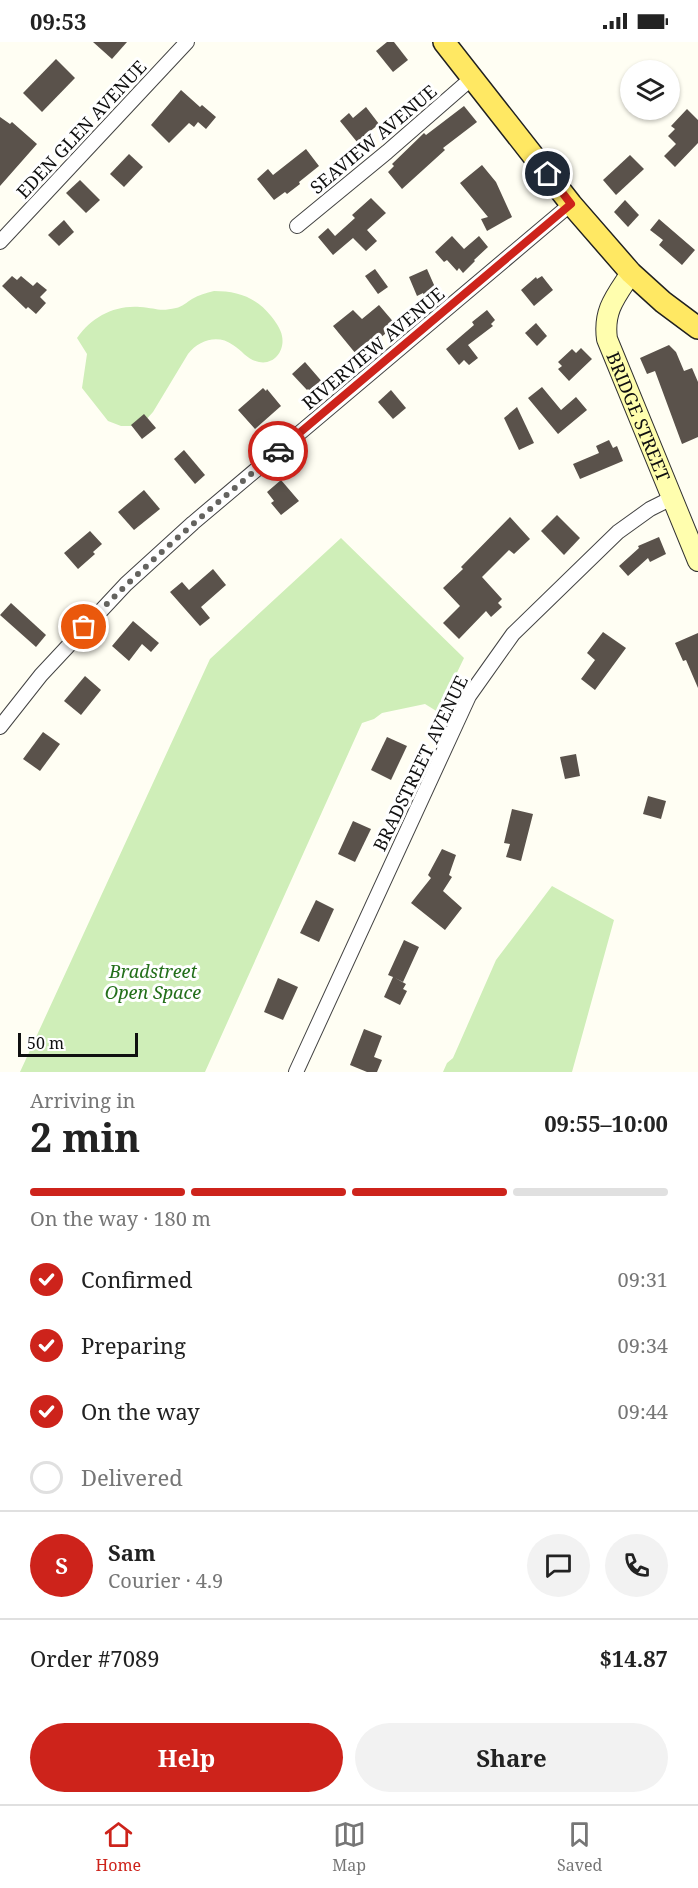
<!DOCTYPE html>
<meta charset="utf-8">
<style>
body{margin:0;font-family:"Noto Serif",serif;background:#f2f2f2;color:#222;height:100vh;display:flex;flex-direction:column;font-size:22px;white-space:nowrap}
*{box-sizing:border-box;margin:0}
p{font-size:20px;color:#767676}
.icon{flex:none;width:33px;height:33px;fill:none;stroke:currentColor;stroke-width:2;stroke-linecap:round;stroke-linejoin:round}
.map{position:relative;height:1030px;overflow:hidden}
.details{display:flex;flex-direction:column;background:#fff;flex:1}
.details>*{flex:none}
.fabs{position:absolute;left:620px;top:18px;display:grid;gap:12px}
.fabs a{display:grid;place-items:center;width:60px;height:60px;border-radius:50%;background:#fff;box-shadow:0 2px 4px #0004;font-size:30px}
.scale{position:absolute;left:18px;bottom:15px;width:120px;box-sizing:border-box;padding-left:6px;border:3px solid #101010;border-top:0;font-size:16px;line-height:21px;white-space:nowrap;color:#101010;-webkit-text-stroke:4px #fff;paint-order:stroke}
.pin{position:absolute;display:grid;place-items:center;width:51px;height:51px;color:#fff;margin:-26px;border:3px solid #fff;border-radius:50%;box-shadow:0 2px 6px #0007}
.courier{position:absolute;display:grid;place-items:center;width:60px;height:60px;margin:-30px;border:4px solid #cd231b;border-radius:50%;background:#fff;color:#222;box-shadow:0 2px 8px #0007}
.overview em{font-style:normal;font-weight:700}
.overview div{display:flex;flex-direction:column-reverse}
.overview{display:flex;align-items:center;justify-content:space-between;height:102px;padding:0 30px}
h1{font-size:39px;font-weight:700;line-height:45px}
.bar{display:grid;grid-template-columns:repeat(4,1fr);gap:9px 6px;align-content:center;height:72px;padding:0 30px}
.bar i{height:8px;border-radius:4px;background:#e0e0e0}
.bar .current{background:#cd231b}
.bar p{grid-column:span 4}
.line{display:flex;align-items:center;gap:15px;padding:0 30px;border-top:2px solid #e0e0e0}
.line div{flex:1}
.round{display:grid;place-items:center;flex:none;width:63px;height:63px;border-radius:32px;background:#f2f2f2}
ol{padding:0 30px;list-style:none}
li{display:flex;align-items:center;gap:18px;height:66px}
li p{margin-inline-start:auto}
li .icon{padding:6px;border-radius:50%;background:#cd231b;color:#fff;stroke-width:4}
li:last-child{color:#767676}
li i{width:33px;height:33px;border:3px solid #e0e0e0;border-radius:50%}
.cta{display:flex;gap:12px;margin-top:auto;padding:12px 30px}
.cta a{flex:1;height:69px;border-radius:36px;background:#cd231b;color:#fff;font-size:24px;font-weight:700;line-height:69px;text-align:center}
.cta a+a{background:#f2f2f2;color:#222}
.status{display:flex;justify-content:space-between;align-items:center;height:42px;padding:0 30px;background:#fff;direction:ltr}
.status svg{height:16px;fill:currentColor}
.tab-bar{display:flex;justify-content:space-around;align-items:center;height:84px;border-top:2px solid #e0e0e0;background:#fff;font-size:16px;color:#767676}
.tab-bar a{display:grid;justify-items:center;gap:3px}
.tab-bar .current{color:#cd231b}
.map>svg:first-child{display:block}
.green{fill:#cfeeb8}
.building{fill:#5a524b}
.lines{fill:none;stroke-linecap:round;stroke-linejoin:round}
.minor-casing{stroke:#434343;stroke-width:16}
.secondary-casing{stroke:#323232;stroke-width:22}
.primary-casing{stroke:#212121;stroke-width:24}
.minor{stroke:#fff;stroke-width:14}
.secondary{stroke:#fffeae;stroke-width:20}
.primary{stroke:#ffe863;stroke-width:21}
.done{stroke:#64635f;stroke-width:6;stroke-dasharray:0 10.8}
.route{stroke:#cd231b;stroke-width:8}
.labels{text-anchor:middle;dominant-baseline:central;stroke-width:6;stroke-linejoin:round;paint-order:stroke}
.street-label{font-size:18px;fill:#101010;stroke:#fff}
.park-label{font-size:18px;font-style:italic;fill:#236f1a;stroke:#fff}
</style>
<div class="status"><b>09:53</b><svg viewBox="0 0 49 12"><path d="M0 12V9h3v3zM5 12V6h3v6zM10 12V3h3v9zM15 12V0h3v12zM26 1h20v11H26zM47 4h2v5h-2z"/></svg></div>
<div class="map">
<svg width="698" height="1030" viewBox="0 0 698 1030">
<rect width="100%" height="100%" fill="#fffef3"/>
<g class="green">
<path d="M214,249C237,249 256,255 271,274C275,279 281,287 282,294C285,308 275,323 259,320C247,318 243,309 233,303C218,292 199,298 188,312L153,370L144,380L132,384H121L108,379L82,346L87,312L77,296C92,275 114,263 140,265C156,266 159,270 176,266C182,265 187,260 192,257C199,253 206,251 214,249Z"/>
<polygon points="341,496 464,616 438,670 425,662 382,671 374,677 362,681 205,1030 20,1030 210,617"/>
<polygon points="552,844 614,878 572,1030 443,1030 447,1021 453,1016 496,918"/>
</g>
<g class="building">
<polygon points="93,0 127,0 112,17"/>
<polygon points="387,0 394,0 408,18 393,30 376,9"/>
<polygon points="56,17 75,36 42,70 23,51"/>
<polygon points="181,48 200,65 202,63 216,75 206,87 198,80 194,85 189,81 169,101 151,83"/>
<polygon points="464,64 477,80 443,106 445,108 402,147 388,130 394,124 392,122 424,91 426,93"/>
<polygon points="366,65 379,82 357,100 340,79 349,71 353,76"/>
<polygon points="687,67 698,78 698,101 675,125 664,114 676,102 668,94 675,87 671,84"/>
<polygon points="0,75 10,82 12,80 37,102 0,144"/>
<polygon points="306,107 319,124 299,140 300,142 287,152 285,150 274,158 257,137 268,127 273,133"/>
<polygon points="129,112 143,125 124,145 110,132"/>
<polygon points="630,113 644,127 616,153 603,138"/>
<polygon points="482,123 496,140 512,175 487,189 481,177 488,175 460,141"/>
<polygon points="80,138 100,158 86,171 66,151"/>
<polygon points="371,156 386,171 367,188 377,199 366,209 353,196 333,213 318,195 328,186 335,194 355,176 352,173"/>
<polygon points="625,158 639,173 628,185 614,170"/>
<polygon points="659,177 695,208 682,223 659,203 663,198 650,188"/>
<polygon points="64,178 74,190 59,204 48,193"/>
<polygon points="452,194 464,207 479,194 488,205 474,218 475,219 463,231 459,226 457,229 447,218 444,220 435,210"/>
<polygon points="375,227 388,245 378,252 365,234"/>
<polygon points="427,227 438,252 426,257 423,251 417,254 409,235"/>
<polygon points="12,234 17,238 21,234 33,244 37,240 47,248 40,255 46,261 36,272 28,265 26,267 2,244"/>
<polygon points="542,234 553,248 534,264 521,248 536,235 537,237"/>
<polygon points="379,263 396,283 364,309 362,307 356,312 333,284 353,268 362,277"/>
<polygon points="487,268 495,278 491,282 493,284 468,303 478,316 469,323 464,318 459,323 446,307 474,283 472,280"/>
<polygon points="536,281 547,294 537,304 525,291"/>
<polygon points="669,303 676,310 684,329 692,326 698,340 698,395 682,402 655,329 647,332 640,316"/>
<polygon points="581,306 592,317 569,339 558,327 562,324 558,320 572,307 576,311"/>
<polygon points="305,320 324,342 313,352 308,347 307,348 292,332"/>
<polygon points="542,345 561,368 576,355 587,368 558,392 528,356"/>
<polygon points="263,346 266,349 267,347 281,364 255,387 238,368"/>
<polygon points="391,348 406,366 393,377 378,360"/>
<polygon points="517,365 534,401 519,408 504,376"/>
<polygon points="144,372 156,386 142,397 131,383"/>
<polygon points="609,398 613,406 617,404 623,419 580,437 573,422 599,411 596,404"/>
<polygon points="184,408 205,433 195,442 174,417"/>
<polygon points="281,438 299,459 281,473 271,461 274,459 267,450"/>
<polygon points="144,448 160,467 134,488 118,470"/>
<polygon points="557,473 580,496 564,513 541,489"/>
<polygon points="510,475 530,497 514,512 509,508 482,535 502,557 498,561 502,565 491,575 486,569 459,597 443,581 460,564 443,546 463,527 461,525"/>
<polygon points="90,489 102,502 93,510 95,512 78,527 64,511"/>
<polygon points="659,495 666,512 650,520 648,516 628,534 619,524 639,506 638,504"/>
<polygon points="213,527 226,543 201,565 210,576 200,584 170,550 182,540 189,548"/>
<polygon points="11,561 46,593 36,605 0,573"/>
<polygon points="133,579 159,601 151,610 142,602 129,619 112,604"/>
<polygon points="603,590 626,606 595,648 581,637 595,618 587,611"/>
<polygon points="698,591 698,646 686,618 683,619 675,601"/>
<polygon points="85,634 101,648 81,673 64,659"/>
<polygon points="43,690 60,702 40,729 23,717"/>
<polygon points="387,695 407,704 391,738 371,728"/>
<polygon points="576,712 580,734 565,737 560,715"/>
<polygon points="648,754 666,759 661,777 643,772"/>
<polygon points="512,767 533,772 521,819 506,815 510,802 504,801"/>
<polygon points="353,779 371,787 355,820 338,812"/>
<polygon points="442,807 456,813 449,833 452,835 443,849 462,866 445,888 411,861 431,836 428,833"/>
<polygon points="316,858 334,867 319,900 300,891"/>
<polygon points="404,898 419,905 403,940 395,936 406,942 403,947 407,949 400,963 384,955 393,935 388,933"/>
<polygon points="278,936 298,945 283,978 264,970"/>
<polygon points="364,987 382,994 374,1015 382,1018 377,1030 367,1030 350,1023"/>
</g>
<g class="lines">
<defs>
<g id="minor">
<polyline points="297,184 387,110 472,36"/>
<polyline points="0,200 187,0"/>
<polyline points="0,685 41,633 126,542 193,481 571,162"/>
<polyline points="296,1030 469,654 513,592 618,490 650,467 672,456"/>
</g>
<g id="secondary">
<path id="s1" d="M631,231C616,254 603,268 607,297L698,519"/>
</g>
<polyline id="primary" points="444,0 571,162 631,231 663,260 698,286"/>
</defs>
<use href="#minor" class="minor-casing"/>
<use href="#secondary" class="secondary-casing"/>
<use href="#primary" class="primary-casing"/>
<use href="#minor" class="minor"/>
<use href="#secondary" class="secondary"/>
<use href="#primary" class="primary"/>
</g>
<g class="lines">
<path class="done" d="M84,585C145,522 211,466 278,409"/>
<polyline class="route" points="278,409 571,162 548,132"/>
</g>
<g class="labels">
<g class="street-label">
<text transform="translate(81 87) rotate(-47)">EDEN GLEN AVENUE</text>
<text transform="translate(373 97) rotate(-40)">SEAVIEW AVENUE</text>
<text transform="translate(373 306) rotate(-40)">RIVERVIEW AVENUE</text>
<text stroke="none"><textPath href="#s1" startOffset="156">BRIDGE STREET</textPath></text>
<text transform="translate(420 721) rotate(-64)">BRADSTREET AVENUE</text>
</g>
<g class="park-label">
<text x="153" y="929">Bradstreet<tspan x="153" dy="21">Open Space</tspan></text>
</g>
</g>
</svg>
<div class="fabs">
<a><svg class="icon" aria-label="layers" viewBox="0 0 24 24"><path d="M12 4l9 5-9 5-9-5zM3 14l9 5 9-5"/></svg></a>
</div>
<div class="scale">50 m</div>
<div class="pin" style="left:84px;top:585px;background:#ea580c"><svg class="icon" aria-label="bag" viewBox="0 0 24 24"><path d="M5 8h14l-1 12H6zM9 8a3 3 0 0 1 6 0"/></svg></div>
<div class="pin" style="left:548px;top:132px;background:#1f2937"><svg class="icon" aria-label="home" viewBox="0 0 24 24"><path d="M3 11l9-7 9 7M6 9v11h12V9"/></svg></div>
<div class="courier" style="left:278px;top:409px"><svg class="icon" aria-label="car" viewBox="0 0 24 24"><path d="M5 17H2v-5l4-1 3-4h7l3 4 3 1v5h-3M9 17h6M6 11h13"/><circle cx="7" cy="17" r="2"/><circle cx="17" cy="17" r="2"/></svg></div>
</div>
<section class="details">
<div class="overview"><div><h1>2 min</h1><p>Arriving in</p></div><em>09:55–10:00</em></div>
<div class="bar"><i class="current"></i><i class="current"></i><i class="current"></i><i></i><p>On the way · 180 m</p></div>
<ol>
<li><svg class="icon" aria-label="check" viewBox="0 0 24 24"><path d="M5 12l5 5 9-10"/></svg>Confirmed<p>09:31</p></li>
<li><svg class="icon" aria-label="check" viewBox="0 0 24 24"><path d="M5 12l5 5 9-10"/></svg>Preparing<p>09:34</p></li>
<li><svg class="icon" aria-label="check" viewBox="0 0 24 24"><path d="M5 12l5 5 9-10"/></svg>On the way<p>09:44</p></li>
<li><i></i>Delivered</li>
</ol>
<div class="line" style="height:108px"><b class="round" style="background:#cd231b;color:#fff">S</b><div><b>Sam</b><p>Courier · 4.9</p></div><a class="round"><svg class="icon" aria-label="chat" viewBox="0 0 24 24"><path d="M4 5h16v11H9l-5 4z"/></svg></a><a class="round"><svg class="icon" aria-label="phone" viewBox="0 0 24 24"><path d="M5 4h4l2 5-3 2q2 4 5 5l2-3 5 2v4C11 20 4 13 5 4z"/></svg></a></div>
<div class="line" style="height:78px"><div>Order #7089</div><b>$14.87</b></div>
<div class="cta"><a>Help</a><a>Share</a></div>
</section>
<nav class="tab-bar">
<a class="current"><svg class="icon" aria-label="home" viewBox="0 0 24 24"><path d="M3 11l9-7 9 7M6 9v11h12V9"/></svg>Home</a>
<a><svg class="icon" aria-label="map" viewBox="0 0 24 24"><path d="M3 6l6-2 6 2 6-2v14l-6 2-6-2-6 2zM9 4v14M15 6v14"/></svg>Map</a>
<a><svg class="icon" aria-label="saved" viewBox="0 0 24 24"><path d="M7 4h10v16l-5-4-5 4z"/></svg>Saved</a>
</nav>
